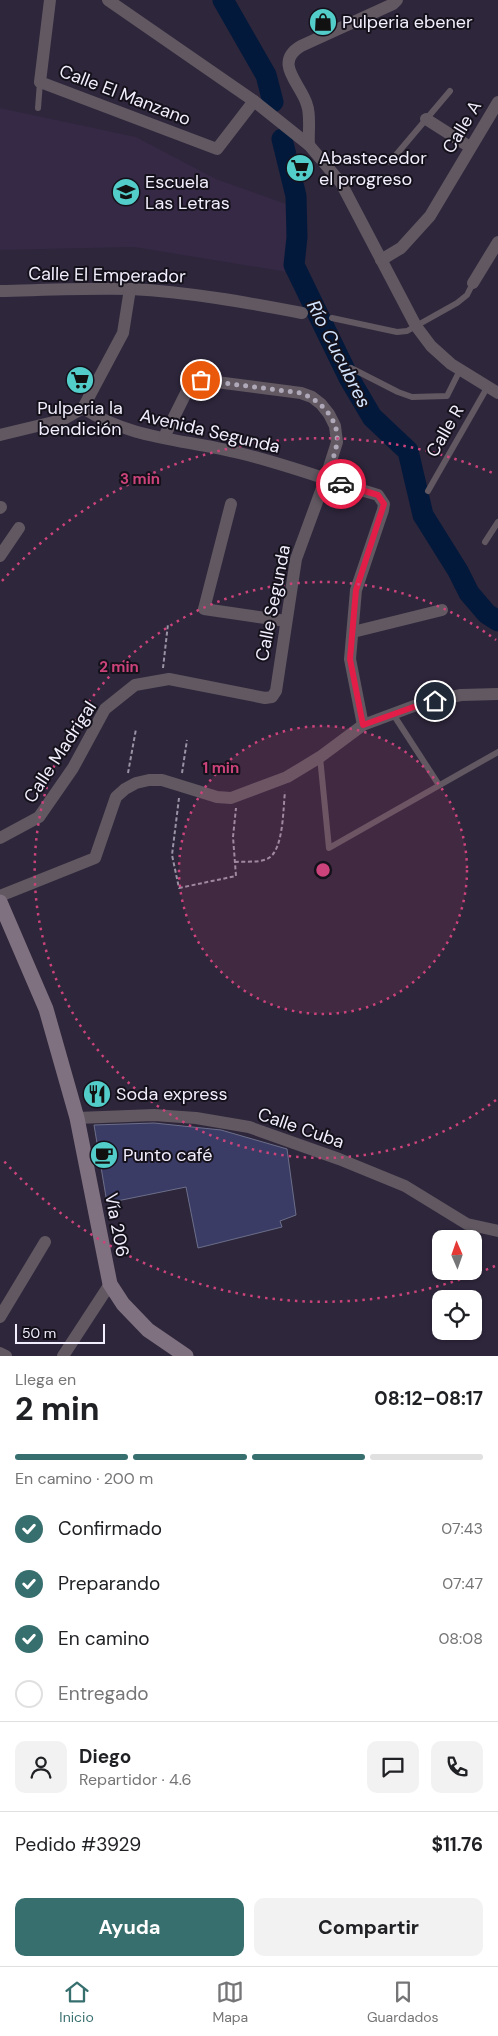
<!DOCTYPE html>
<html lang="es">
<meta charset="utf-8">
<style>
body{margin:0;font-family:"DM Sans",sans-serif;background:#f2f2f2;color:#202124;height:100vh;display:flex;flex-direction:column;font-size:19px;white-space:nowrap}
*{box-sizing:border-box;margin:0}
p{font-size:16px;color:#757577}
.icon{flex:none;width:28px;height:28px;fill:none;stroke:currentColor;stroke-width:2;stroke-linecap:round;stroke-linejoin:round}
.map{position:relative;height:1356px;overflow:hidden}
.details{display:flex;flex-direction:column;background:#fff;flex:1}
.details>*{flex:none}
.needle{width:32px;rotate:358deg}
.fabs{position:absolute;left:432px;top:1230px;display:grid;gap:10px}
.fabs a{display:grid;place-items:center;width:50px;height:50px;border-radius:10px;background:#fff;box-shadow:0 1px 4px #0004;font-size:25px}
.scale{position:absolute;left:15px;bottom:12px;width:90px;box-sizing:border-box;padding-left:5px;border:2px solid #f3eefd;border-top:0;font-size:14px;line-height:18px;white-space:nowrap;color:#f3eefd;-webkit-text-stroke:4px #15111b;paint-order:stroke}
.pin{position:absolute;display:grid;place-items:center;width:42px;height:42px;color:#fff;margin:-21px;border:2px solid #fff;border-radius:50%;box-shadow:0 1px 5px #0007}
.courier{position:absolute;display:grid;place-items:center;width:50px;height:50px;margin:-25px;border:4px solid #e11d48;border-radius:50%;background:#fff;color:#222;box-shadow:0 1px 6px #0007}
.headline em{font-style:normal;font-weight:700}
.headline div{display:flex;flex-direction:column-reverse}
.headline{display:flex;align-items:center;justify-content:space-between;height:85px;padding:0 15px}
h1{font-size:32px;font-weight:700;line-height:38px}
.bar{display:grid;grid-template-columns:repeat(4,1fr);gap:8px 5px;align-content:center;height:60px;padding:0 15px}
.bar i{height:6px;border-radius:4px;background:#e0e0e0}
.bar .selected{background:#376e6e}
.bar p{grid-column:span 4}
.line{display:flex;align-items:center;gap:12px;padding:0 15px;border-top:1px solid #e0e0e0}
.line div{flex:1}
.round{display:grid;place-items:center;flex:none;width:52px;height:52px;border-radius:10px;background:#f2f2f2}
ol{padding:0 15px;list-style:none}
li{display:flex;align-items:center;gap:15px;height:55px}
li p{margin-inline-start:auto}
li .icon{padding:5px;border-radius:50%;background:#376e6e;color:#fff;stroke-width:4}
li:last-child{color:#757577}
li i{width:28px;height:28px;border:2px solid #e0e0e0;border-radius:50%}
.primary-button{display:flex;gap:10px;margin-top:auto;padding:10px 15px}
.primary-button a{flex:1;height:58px;border-radius:10px;background:#376e6e;color:#fff;font-size:20px;font-weight:700;line-height:58px;text-align:center}
.primary-button a+a{background:#f2f2f2;color:#202124}
.tab-bar{display:flex;justify-content:space-around;align-items:center;height:70px;border-top:1px solid #e0e0e0;background:#fff;font-size:14px;color:#757577}
.tab-bar a{display:grid;justify-items:center;gap:2px}
.tab-bar .selected{color:#376e6e}
.map>svg:first-child{display:block}
.built{fill:#352945}
.lines{fill:none;stroke-linecap:round;stroke-linejoin:round}
.river{stroke:#03193b;stroke-width:21}
.building{fill:#3a3c66;stroke:#6c6f89}
.path{stroke:#9a93a5;stroke-width:2;stroke-dasharray:4 2.5;stroke-linecap:butt}
.service{stroke:#615861;stroke-width:6}
.minor{stroke:#615861;stroke-width:12}
.secondary{stroke:#7f717f;stroke-width:15}
.done{stroke:#aea8b9;stroke-width:5;stroke-dasharray:0 9}
.route{stroke:#e11d48;stroke-width:6}
.ring{fill:none;stroke:#cc437b;stroke-width:2.5;stroke-dasharray:2.5 5}
.labels{text-anchor:middle;dominant-baseline:central;stroke-width:4;stroke-linejoin:round;paint-order:stroke}
.poi-label{font-size:18px;fill:#f3eefd;stroke:#15111b;text-anchor:start}
.street-label{font-size:18px;fill:#f3eefd;stroke:#15111b}
.water-label{font-size:19px;font-style:italic;fill:#d2e4fe;stroke:#15111b}
.centre{fill:#cc437b;stroke:#15111b;stroke-width:2.5}
.ring-label{font-size:15px;text-anchor:middle;font-weight:bold;fill:#cc437b;stroke:#15111b;stroke-width:4;stroke-linejoin:round;paint-order:stroke}
</style>
<div class="map">
<svg width="498" height="1356" viewBox="0 0 498 1356">
<rect width="100%" height="100%" fill="#2e263b"/>
<polygon class="built" points="0,108 136,137 216,179 289,205 287,272 134,247 0,250"/>
<g class="lines">
<g class="river">
<polyline points="223,0 266,75 273,102"/>
<polyline points="282,139 296,196 297,237 294,265 349,378 372,417 408,451 423,515 458,571 469,593 487,614 498,621"/>
</g>
</g>
<polygon class="building" points="154,1123 221,1130 287,1149 296,1215 280,1221 282,1227 198,1248 186,1187 107,1203 94,1125"/>
<g class="lines">
<g class="path">
<polyline points="312,316 323,317"/>
<polyline points="163,668 168,624"/>
<polyline points="128,773 136,729"/>
<polyline points="182,773 187,740"/>
<polyline points="179,798 172,855 179,888 236,876 233,837 236,808"/>
<path d="M235,862C245,861 258,863 267,859C284,852 283,807 285,792"/>
</g>
<g class="service">
<polyline points="38,108 40,82"/>
<polyline points="390,162 450,91"/>
<polyline points="332,318 397,332 407,331 457,303 467,295 473,283"/>
<polyline points="351,368 398,392 412,397 447,396 460,370"/>
<polyline points="428,491 488,386"/>
<polyline points="485,542 498,522"/>
<polyline points="393,714 439,785"/>
<polyline points="320,757 329,848 498,752"/>
</g>
<g class="minor">
<polyline points="50,0 40,82 217,149 254,101"/>
<polyline points="108,0 254,101 309,145 341,183 416,326 431,346 451,364 498,393"/>
<polyline points="426,119 470,147"/>
<path d="M309,145C308,132 311,116 307,105C302,85 272,63 301,46L393,4L397,0"/>
<polyline points="381,260 401,248 430,216 498,102"/>
<polyline points="473,283 498,242"/>
<path d="M0,291C43,290 87,288 131,289C188,292 245,302 302,313"/>
<path d="M83,408C132,440 185,439 239,453C286,464 332,482 378,495L384,504L383,510L356,590L350,659L363,725"/>
<polyline points="83,408 123,333 130,289"/>
<polyline points="0,435 62,420 83,408"/>
<polyline points="231,504 204,609 286,621"/>
<polyline points="0,508 1,507"/>
<polyline points="0,556 19,528"/>
<polyline points="353,632 442,610"/>
<polyline points="0,838 39,817 73,768 105,709 135,685 169,679 265,698 272,697 276,691 296,559 325,480 337,442 335,426 329,414 321,404 312,397 301,393 201,380 195,381 189,387 164,437"/>
<polyline points="0,896 95,858 116,797 125,789 136,783 149,780 162,780 217,797 231,798 287,777 320,757 363,725 422,703 461,695 498,694"/>
<polyline points="77,1118 154,1115 196,1118 249,1127 339,1159 405,1186 467,1224 498,1231"/>
<polyline points="0,1317 45,1242"/>
<polyline points="0,1353 6,1356"/>
<polyline points="63,1356 110,1284"/>
</g>
<polyline class="secondary" points="0,902 46,1009 77,1118 110,1284 123,1304 148,1330 186,1356"/>
</g>
<g class="lines">
<path class="done" d="M201,380L301,393C320,400 339,419 337,441C336,454 329,468 325,480L341,484"/>
<polyline class="route" points="341,484 378,495 384,504 356,590 350,659 363,725 422,704 435,701"/>
</g>
<circle cx="323" cy="870" r="144" fill="#cc437b" fill-opacity=".12"/>
<g class="ring">
<circle cx="323" cy="870" r="144"/>
<path d="M496 1100A288 288 0 1 1 496 640"/>
<path d="M495 1266A432 432 0 0 1 2 1159M2 581A432 432 0 0 1 495 474"/>
</g>
<defs>
<symbol id="shop-disc" viewBox="-11 -11 22 22"><circle r="9.5" fill="#53cdc9" stroke="#15111b"/><path d="M-5-2.5h2.3a2.7 3.5 0 0 1 5.4 0H5L5.5 6h-11ZM-1.5-2.5h3a1.5 2.3 0 0 0-3 0Z" fill="#111"/></symbol>
<symbol id="supermarket-disc" viewBox="-11 -11 22 22"><circle r="9.5" fill="#53cdc9" stroke="#15111b"/><path d="M-6-5.5h2.5l.6 2H6L4.5 2H-2.5L-4.4-4H-6ZM-1.5 3.2a1.3 1.3 0 1 0 .1 0ZM3 3.2a1.3 1.3 0 1 0 .1 0Z" fill="#111"/></symbol>
<symbol id="school-disc" viewBox="-11 -11 22 22"><circle r="9.5" fill="#53cdc9" stroke="#15111b"/><path d="M0-5L7-2L0 1L-7-2ZM-4 1L0 2.5L4 1V4Q0 6-4 4Z" fill="#111"/></symbol>
<symbol id="restaurant-disc" viewBox="-11 -11 22 22"><circle r="9.5" fill="#53cdc9" stroke="#15111b"/><path d="M-5-6h1v4h1v-4h1v4h1v-4h1v5L-1.5 .5V6h-2V.5L-5-1ZM5-6V6H3V1.5H1.5Q1.5-4 5-6Z" fill="#111"/></symbol>
<symbol id="cafe-disc" viewBox="-11 -11 22 22"><circle r="9.5" fill="#53cdc9" stroke="#15111b"/><path d="M-5.5-4.5H6V0H3Q3 3.5 0 3.5H-2.5Q-5.5 3.5-5.5 0ZM3-3.2v2h1.7v-2ZM-6 4.5H4V6H-6Z" fill="#111"/></symbol>
</defs>
<g fill-rule="evenodd">
<use href="#shop-disc" x="307" y="6" width="32" height="32"/>
<use href="#supermarket-disc" x="284" y="152" width="32" height="32"/>
<use href="#school-disc" x="110" y="176" width="32" height="32"/>
<use href="#supermarket-disc" x="64" y="364" width="32" height="32"/>
<use href="#restaurant-disc" x="81" y="1078" width="32" height="32"/>
<use href="#cafe-disc" x="88" y="1139" width="32" height="32"/>
</g>
<g class="labels">
<g class="poi-label">
<text x="342" y="22">Pulperia ebener</text>
<text x="319" y="158">Abastecedor<tspan x="319" dy="21">el progreso</tspan></text>
<text x="145" y="182">Escuela<tspan x="145" dy="21">Las Letras</tspan></text>
<text x="80" y="408" text-anchor="middle">Pulperia la<tspan x="80" dy="21">bendición</tspan></text>
<text x="116" y="1094">Soda express</text>
<text x="123" y="1155">Punto café</text>
</g>
<g class="street-label">
<text transform="translate(125 95) rotate(21)">Calle El Manzano</text>
<text transform="translate(462 127) rotate(-59)">Calle A</text>
<text transform="translate(107 275) rotate(1)">Calle El Emperador</text>
<text transform="translate(210 431) rotate(13)">Avenida Segunda</text>
<text transform="translate(445 431) rotate(-60)">Calle R</text>
<text transform="translate(273 603) rotate(-79)">Calle Segunda</text>
<text transform="translate(60 752) rotate(-57)">Calle Madrigal</text>
<text transform="translate(301 1128) rotate(19)">Calle Cuba</text>
<text transform="translate(117 1225) rotate(79)">Vía 206</text>
</g>
<g class="water-label">
<text transform="translate(339 354) rotate(63)">Río Cucubres</text>
</g>
</g>
<circle cx="323" cy="870" r="8" class="centre"/>
<g class="ring-label">
<text x="140" y="484">3 min</text>
<text x="119" y="672">2 min</text>
<text x="221" y="773">1 min</text>
</g>
</svg>
<div class="fabs">
<a><svg class="needle" viewBox="-14 -14 28 28"><path d="M0-13l5 13h-10z" fill="#e53935"/><path d="M0 13l5-13h-10z" fill="#757577"/></svg></a>
<a><svg class="icon" aria-label="locate" viewBox="0 0 24 24"><circle cx="12" cy="12" r="6"/><path d="M12 2v4M12 18v4M2 12h4M18 12h4"/></svg></a>
</div>
<div class="scale">50 m</div>
<div class="pin" style="left:201px;top:380px;background:#ea580c"><svg class="icon" aria-label="bag" viewBox="0 0 24 24"><path d="M5 8h14l-1 12H6zM9 8a3 3 0 0 1 6 0"/></svg></div>
<div class="pin" style="left:435px;top:701px;background:#1f2937"><svg class="icon" aria-label="home" viewBox="0 0 24 24"><path d="M3 11l9-7 9 7M6 9v11h12V9"/></svg></div>
<div class="courier" style="left:341px;top:484px"><svg class="icon" aria-label="car" viewBox="0 0 24 24"><path d="M5 17H2v-5l4-1 3-4h7l3 4 3 1v5h-3M9 17h6M6 11h13"/><circle cx="7" cy="17" r="2"/><circle cx="17" cy="17" r="2"/></svg></div>
</div>
<section class="details">
<div class="headline"><div><h1>2 min</h1><p>Llega en</p></div><em>08:12–08:17</em></div>
<div class="bar"><i class="selected"></i><i class="selected"></i><i class="selected"></i><i></i><p>En camino · 200 m</p></div>
<ol>
<li><svg class="icon" aria-label="check" viewBox="0 0 24 24"><path d="M5 12l5 5 9-10"/></svg>Confirmado<p>07:43</p></li>
<li><svg class="icon" aria-label="check" viewBox="0 0 24 24"><path d="M5 12l5 5 9-10"/></svg>Preparando<p>07:47</p></li>
<li><svg class="icon" aria-label="check" viewBox="0 0 24 24"><path d="M5 12l5 5 9-10"/></svg>En camino<p>08:08</p></li>
<li><i></i>Entregado</li>
</ol>
<div class="line" style="height:90px"><a class="round"><svg class="icon" aria-label="person" viewBox="0 0 24 24"><circle cx="12" cy="8" r="4"/><path d="M4 21q1-7 8-7t8 7"/></svg></a><div><b>Diego</b><p>Repartidor · 4.6</p></div><a class="round"><svg class="icon" aria-label="chat" viewBox="0 0 24 24"><path d="M4 5h16v11H9l-5 4z"/></svg></a><a class="round"><svg class="icon" aria-label="phone" viewBox="0 0 24 24"><path d="M5 4h4l2 5-3 2q2 4 5 5l2-3 5 2v4C11 20 4 13 5 4z"/></svg></a></div>
<div class="line" style="height:65px"><div>Pedido #3929</div><b>$11.76</b></div>
<div class="primary-button"><a>Ayuda</a><a>Compartir</a></div>
</section>
<nav class="tab-bar">
<a class="selected"><svg class="icon" aria-label="home" viewBox="0 0 24 24"><path d="M3 11l9-7 9 7M6 9v11h12V9"/></svg>Inicio</a>
<a><svg class="icon" aria-label="map" viewBox="0 0 24 24"><path d="M3 6l6-2 6 2 6-2v14l-6 2-6-2-6 2zM9 4v14M15 6v14"/></svg>Mapa</a>
<a><svg class="icon" aria-label="saved" viewBox="0 0 24 24"><path d="M7 4h10v16l-5-4-5 4z"/></svg>Guardados</a>
</nav>
